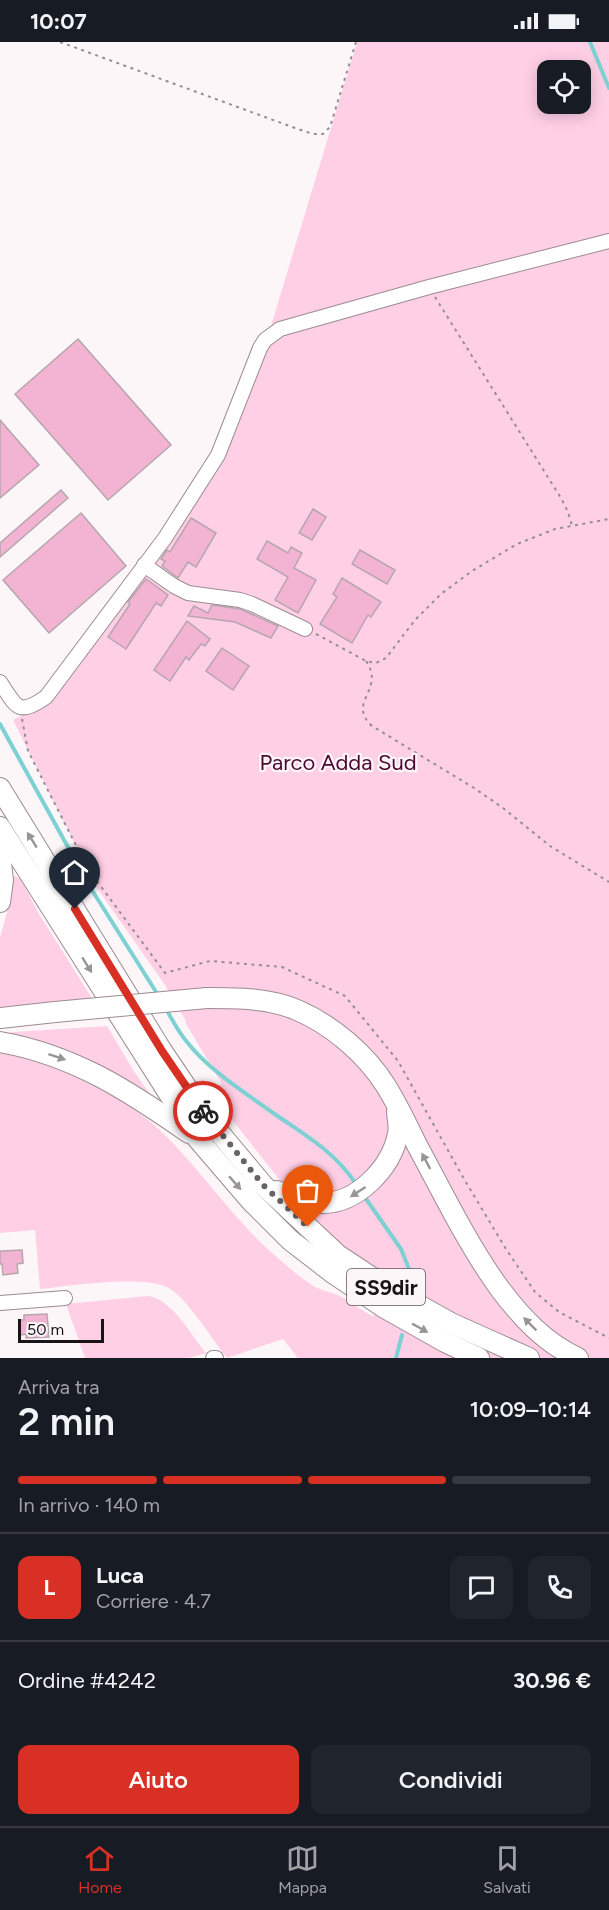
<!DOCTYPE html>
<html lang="it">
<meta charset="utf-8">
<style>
body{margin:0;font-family:Figtree,sans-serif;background:#20242c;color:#f1f3f6;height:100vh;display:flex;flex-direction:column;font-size:22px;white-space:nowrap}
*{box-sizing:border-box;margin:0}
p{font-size:20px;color:#9ea1a6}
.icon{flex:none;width:33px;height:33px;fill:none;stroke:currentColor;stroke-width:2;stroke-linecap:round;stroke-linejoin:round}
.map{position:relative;height:1316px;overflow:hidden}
.details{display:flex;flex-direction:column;background:#171b24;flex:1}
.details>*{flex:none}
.tools{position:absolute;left:537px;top:18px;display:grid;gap:12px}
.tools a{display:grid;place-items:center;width:54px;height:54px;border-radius:12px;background:#171b24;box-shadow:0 3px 15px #0003;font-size:30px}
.scale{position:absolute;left:18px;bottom:15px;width:86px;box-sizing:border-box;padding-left:6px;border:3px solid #1a1417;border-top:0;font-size:16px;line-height:21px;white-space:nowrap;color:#1a1417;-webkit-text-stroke:4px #fdf6f9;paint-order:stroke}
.pin{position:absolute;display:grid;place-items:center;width:51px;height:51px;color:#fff;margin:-62px -26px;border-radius:50% 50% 50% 0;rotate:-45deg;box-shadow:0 0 6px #0007}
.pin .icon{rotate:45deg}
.courier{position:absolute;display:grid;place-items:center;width:60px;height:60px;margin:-30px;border:4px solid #d93025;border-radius:50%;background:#fff;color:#222;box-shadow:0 2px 8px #0007}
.head em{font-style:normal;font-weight:600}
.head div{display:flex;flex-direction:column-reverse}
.head{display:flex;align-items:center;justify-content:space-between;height:102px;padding:0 18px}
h1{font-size:39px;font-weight:600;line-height:45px}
.bar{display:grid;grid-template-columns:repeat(4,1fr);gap:9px 6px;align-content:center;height:72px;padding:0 18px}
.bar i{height:8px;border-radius:4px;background:#363941}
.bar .current{background:#d93025}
.bar p{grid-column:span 4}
.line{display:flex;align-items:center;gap:15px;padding:0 18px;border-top:2px solid #363941}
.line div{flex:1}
.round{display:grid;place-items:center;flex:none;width:63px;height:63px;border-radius:12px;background:#20242c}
.button{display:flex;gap:12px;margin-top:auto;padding:12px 18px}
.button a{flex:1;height:69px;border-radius:12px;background:#d93025;color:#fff;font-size:24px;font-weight:600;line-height:69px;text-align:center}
.button a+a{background:#20242c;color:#f1f3f6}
.status{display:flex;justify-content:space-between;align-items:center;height:42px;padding:0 30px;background:#171b24;direction:ltr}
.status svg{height:16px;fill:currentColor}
.dock{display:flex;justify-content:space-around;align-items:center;height:84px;border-top:2px solid #363941;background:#171b24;font-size:16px;color:#9ea1a6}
.dock a{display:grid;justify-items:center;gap:3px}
.dock .current{color:#d93025}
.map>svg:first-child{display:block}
.green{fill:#ffcfe6;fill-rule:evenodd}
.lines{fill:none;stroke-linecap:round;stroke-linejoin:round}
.stream{stroke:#7ed1d2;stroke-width:4}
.building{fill:#f2b4d2;stroke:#b6a6ad;stroke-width:1.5}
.minor-casing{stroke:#9b8b92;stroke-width:16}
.highway-casing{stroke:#9b8b92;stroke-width:22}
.path{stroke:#948e91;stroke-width:2;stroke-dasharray:3 4.5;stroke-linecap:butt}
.minor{stroke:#fff;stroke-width:14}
.highway{stroke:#fff;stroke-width:20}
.highway-bridge-casing{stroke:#9b8b92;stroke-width:22;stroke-linecap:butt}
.highway-bridge{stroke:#fff;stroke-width:20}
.oneway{fill:#989597}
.done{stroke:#696366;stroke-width:6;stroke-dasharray:0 10.8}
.route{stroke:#d93025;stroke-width:8}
.labels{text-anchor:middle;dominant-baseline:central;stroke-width:4.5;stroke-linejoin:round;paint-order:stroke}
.shield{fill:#fdf6f9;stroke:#5e585b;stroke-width:1.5}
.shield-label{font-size:21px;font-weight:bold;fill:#1a1417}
.park-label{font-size:22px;fill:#4d0633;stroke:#fdf6f9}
</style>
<div class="status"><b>10:07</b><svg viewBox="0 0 49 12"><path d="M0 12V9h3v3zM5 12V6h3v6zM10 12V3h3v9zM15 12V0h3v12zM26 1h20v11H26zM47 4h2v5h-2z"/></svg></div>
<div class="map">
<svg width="609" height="1316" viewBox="0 0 609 1316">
<rect width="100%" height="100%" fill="#fdf6f9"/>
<g class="green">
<path d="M357,0H609V1316H298L283,1297L227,1316C212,1297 190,1261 172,1248C150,1231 69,1244 40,1247L35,1188L0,1191V1011C56,1021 129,1055 168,1096C204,1133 234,1177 272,1211C285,1222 300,1236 315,1245C323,1249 332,1250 340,1254C352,1260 363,1270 375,1275L312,1179L200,1037L216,1044L222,1042L185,980L186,979L165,943L97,846L13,678L47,660L169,498L264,307ZM548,28H580V62H548Z"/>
<polygon points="14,834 20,836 39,872 93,958 0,968 0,896 7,870 10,836"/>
<polygon points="107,984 133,1028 159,1065 0,995 0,991"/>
<path d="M148,1254C172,1257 191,1293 206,1311L189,1316H85L66,1262Z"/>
</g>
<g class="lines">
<g class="stream">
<polyline points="590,0 609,46"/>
<polyline points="0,682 90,845 158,953"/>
<path d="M165,965C172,977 178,990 187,1000C208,1027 241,1048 269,1068C301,1091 334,1108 356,1142"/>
<polyline points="364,1154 401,1207 411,1232 409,1249"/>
<polyline points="396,1316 402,1293"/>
</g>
</g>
<g class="building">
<polygon points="78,297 171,403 108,458 15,352"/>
<polygon points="0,378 39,423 0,456"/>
<polygon points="61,448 68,456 0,515 0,501"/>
<polygon points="313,467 326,475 312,498 299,491"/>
<polygon points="81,471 126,524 49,591 3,538"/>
<polygon points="191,476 216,491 196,525 188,520 178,536 162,524 165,519 161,517 167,508 170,510"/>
<polygon points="267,499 288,511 291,505 302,511 294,526 316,538 298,571 275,558 288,535 257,517"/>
<polygon points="360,508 395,528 387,542 352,522"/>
<polygon points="342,536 381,560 371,575 368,573 352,601 320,582 337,555 333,552"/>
<polygon points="146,537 168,553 161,564 156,561 126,607 108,595 130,562 128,560"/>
<polygon points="212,563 240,567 278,584 271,596 235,580 188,574 194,564 208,571"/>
<polygon points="187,579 210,597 205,604 201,602 189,618 186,615 170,639 154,628"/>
<polygon points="222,606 249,624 233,648 206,629"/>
<polygon points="22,1208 23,1221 17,1222 18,1231 3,1233 2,1222 0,1222 0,1209"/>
<polygon points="47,1272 49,1295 26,1296 26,1292 20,1293 19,1278 24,1278 24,1273"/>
</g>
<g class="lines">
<defs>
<g id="minor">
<polyline points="144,523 174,544 188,551 240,558 252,562 305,587"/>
<path d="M0,640C16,664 17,675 46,655L165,496L218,413L260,306L265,298L280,287L429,245L609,199"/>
<polyline points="0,1261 65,1256"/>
<polyline points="213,1316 216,1316"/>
</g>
<g id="highway">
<polyline points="0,746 162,1009 208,1077 263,1143 338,1213 388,1246 453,1282 529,1316"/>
<polyline points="0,785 197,1096 251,1159 290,1198 334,1232 383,1265 445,1300 479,1316"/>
<polyline points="0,813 3,838 0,860"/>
<path d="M207,956C237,956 269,956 297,968C332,983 366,1012 386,1044C398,1063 408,1085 418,1105C444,1153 468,1203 500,1247C521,1275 545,1301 578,1316"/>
<polyline points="0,976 55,970"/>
<path d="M0,1000C74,1013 129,1049 189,1091"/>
<path d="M277,1149C291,1155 305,1161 321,1161C357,1162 391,1126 398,1092C400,1085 397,1076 397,1069"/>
</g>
</defs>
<use href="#minor" class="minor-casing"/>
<use href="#highway" class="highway-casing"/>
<g class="path">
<polyline points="60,0 295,86 313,92 323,92 330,85 356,0"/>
<polyline points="435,255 561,456 568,470 572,484"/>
<polyline points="316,592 366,619 376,621 386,616 415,578 441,552 472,529 517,502 555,487 609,477"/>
<path d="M366,619C386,648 346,660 372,684L474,746L503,766L550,804L609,840"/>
<polyline points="22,677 28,709 88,827 165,931 210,919 282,925 345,954 398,1019 464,1137 506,1207 535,1250 559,1270 609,1296"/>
</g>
<use href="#minor" class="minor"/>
<use href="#highway" class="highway"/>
<defs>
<polyline id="highway-bridge" points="55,970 207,956"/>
</defs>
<use href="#highway-bridge" class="highway-bridge-casing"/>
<use href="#highway-bridge" class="highway-bridge"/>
</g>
<defs><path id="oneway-solid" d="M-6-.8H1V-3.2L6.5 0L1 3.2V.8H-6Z" transform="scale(1.5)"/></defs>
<g class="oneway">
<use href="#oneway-solid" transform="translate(32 798) rotate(-122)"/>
<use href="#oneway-solid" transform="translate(87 923) rotate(58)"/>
<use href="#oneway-solid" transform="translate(57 1015) rotate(18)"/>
<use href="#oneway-solid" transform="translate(426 1119) rotate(-118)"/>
<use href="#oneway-solid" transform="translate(235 1141) rotate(49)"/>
<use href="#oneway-solid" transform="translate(358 1150) rotate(147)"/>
<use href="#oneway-solid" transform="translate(530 1282) rotate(-135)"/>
<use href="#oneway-solid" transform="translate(420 1286) rotate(29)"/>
</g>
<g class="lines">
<polyline class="done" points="203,1069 263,1143 308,1185"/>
<polyline class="route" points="75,867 162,1009 203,1069"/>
</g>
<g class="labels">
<rect class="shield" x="347" y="1227" width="78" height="36" rx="4.5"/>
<g class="shield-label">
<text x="386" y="1245">SS9dir</text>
</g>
<g class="park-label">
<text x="338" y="720">Parco Adda Sud</text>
</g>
</g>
</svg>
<div class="tools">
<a><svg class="icon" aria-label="locate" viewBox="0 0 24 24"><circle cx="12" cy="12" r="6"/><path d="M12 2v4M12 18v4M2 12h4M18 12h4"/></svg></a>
</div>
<div class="scale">50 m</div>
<div class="pin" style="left:308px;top:1185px;background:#ea580c"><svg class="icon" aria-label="bag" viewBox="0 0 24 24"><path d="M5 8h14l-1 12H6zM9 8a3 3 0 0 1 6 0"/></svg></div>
<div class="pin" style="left:75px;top:867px;background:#1f2937"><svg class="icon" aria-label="home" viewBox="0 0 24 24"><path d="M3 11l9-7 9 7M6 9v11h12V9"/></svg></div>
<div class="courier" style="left:203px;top:1069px"><svg class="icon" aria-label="bike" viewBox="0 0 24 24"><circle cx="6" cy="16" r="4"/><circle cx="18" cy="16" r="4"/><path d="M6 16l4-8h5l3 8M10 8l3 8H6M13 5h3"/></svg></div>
</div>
<section class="details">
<div class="head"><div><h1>2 min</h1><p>Arriva tra</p></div><em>10:09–10:14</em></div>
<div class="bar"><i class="current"></i><i class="current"></i><i class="current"></i><i></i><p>In arrivo · 140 m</p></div>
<div class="line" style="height:108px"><b class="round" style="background:#d93025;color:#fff">L</b><div><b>Luca</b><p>Corriere · 4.7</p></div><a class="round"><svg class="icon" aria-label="chat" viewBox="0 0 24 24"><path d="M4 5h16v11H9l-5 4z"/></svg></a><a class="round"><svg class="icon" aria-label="phone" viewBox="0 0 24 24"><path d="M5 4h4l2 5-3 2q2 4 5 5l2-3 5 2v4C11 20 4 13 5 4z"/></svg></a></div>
<div class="line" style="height:78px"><div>Ordine #4242</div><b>30.96 €</b></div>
<div class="button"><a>Aiuto</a><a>Condividi</a></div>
</section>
<nav class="dock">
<a class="current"><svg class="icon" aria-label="home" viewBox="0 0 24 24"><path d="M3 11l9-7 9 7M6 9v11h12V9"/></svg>Home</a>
<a><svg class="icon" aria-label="map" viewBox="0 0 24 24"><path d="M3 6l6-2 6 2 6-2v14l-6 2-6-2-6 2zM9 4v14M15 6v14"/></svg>Mappa</a>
<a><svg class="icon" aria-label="saved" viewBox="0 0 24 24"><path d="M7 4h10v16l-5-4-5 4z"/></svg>Salvati</a>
</nav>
